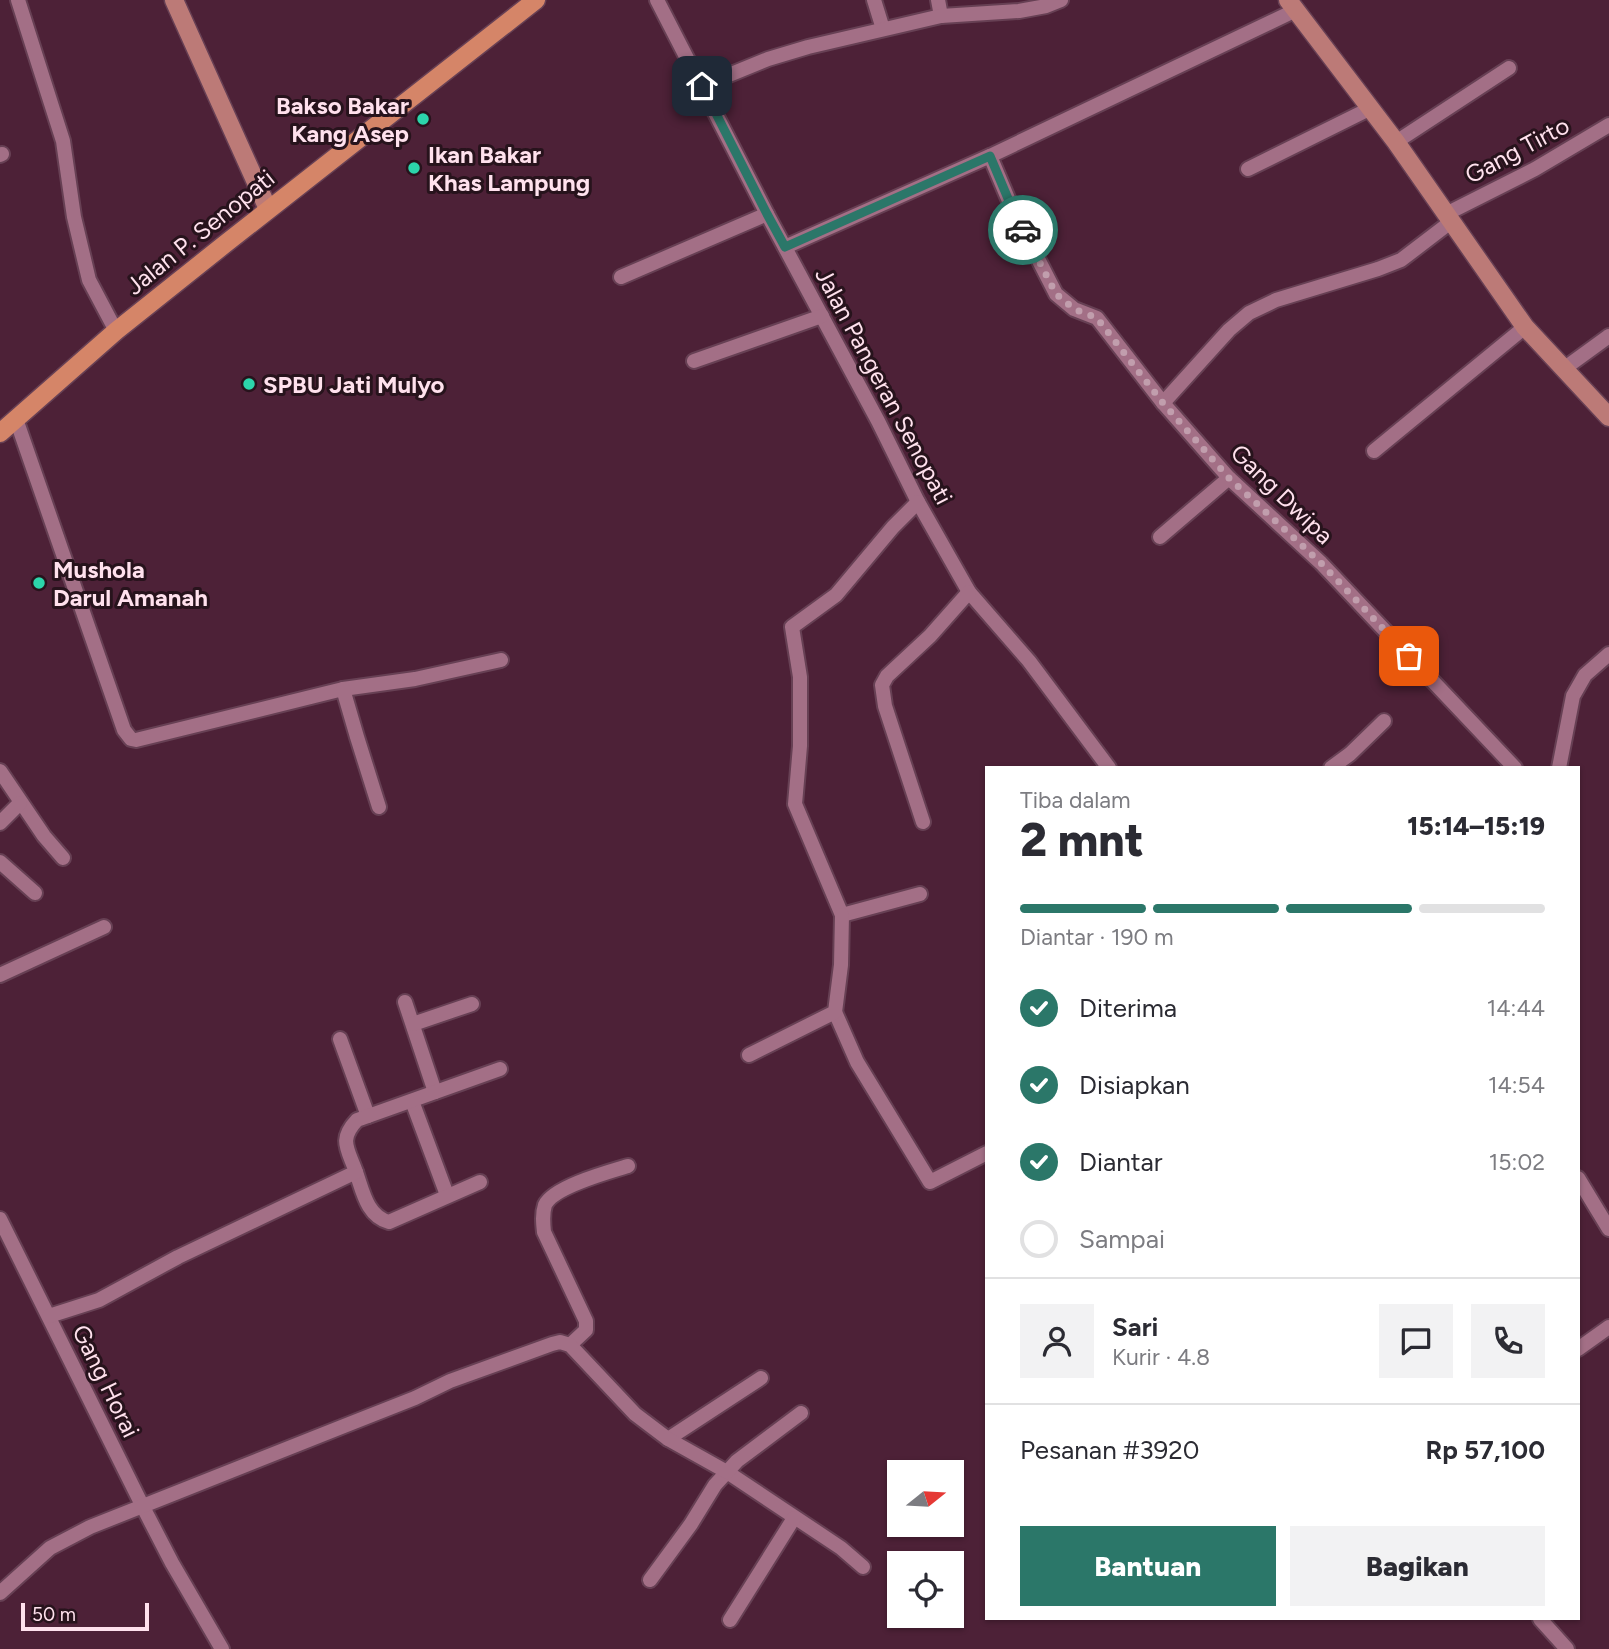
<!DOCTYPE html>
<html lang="id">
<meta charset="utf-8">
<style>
body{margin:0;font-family:Figtree,sans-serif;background:#f2f2f3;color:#2b2b33;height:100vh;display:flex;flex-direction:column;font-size:26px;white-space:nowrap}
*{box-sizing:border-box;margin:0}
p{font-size:23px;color:#7c7c81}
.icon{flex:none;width:38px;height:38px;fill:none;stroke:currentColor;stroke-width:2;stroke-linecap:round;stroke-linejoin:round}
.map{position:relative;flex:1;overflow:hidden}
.side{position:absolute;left:985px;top:766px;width:595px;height:854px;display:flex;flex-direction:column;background:#fff;border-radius:0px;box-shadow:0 2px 5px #0004}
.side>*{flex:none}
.needle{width:46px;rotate:72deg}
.buttons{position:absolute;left:887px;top:1460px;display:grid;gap:14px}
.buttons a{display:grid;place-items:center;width:77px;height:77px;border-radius:0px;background:#fff;box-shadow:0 2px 5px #0004;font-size:35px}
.scale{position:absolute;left:21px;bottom:18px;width:128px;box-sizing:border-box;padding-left:7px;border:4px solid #ffe1ed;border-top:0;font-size:19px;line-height:24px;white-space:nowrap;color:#ffe1ed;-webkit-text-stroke:5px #27131c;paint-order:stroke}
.pin{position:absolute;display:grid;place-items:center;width:60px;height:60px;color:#fff;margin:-30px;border-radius:14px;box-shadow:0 4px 10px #0006}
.courier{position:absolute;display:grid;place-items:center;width:70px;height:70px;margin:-35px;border:5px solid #2b7769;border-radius:50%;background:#fff;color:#222;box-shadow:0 2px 9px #0007}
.head em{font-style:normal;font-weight:800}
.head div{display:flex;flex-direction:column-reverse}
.head{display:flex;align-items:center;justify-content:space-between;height:119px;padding:0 35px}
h1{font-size:46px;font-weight:800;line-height:52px}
.bar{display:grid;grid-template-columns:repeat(4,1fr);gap:10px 7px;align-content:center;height:84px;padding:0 35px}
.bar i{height:9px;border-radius:5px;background:#e1e1e2}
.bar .selected{background:#2b7769}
.bar p{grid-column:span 4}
.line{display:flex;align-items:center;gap:18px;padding:0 35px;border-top:2px solid #e1e1e2}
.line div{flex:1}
.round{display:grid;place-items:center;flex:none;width:74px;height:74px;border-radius:0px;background:#f2f2f3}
ol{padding:0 35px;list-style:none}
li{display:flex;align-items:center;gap:21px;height:77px}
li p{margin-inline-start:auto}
li .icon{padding:7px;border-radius:50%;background:#2b7769;color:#fff;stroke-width:4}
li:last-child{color:#7c7c81}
li i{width:38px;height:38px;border:4px solid #e1e1e2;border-radius:50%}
.cta{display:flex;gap:14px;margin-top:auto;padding:14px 35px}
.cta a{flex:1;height:80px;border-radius:0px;background:#2b7769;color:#fff;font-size:28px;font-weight:800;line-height:80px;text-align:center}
.cta a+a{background:#f2f2f3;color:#2b2b33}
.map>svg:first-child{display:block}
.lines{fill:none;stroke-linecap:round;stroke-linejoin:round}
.street-casing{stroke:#674054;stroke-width:18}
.secondary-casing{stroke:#674054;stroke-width:21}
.primary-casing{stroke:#674054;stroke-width:21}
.street{stroke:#a36f86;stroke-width:14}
.secondary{stroke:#bc7a77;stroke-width:18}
.primary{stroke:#d58568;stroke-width:18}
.done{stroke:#c19ead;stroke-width:7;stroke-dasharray:0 12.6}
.route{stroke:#2b7769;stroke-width:9}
.poi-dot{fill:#2cd5ab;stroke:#27131c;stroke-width:2.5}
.labels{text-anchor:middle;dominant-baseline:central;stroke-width:6;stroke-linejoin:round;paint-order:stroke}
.poi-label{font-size:24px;font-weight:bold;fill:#ffe1ed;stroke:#27131c;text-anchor:start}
.street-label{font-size:24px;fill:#ffe1ed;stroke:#27131c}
</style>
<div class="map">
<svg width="1609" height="1649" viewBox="0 0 1609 1649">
<rect width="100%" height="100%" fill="#4d2137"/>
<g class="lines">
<defs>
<g id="street">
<polyline points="18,0 63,141 74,217 89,280 116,331"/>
<polyline points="657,0 767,214 878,421 918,502 969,592 1029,661 1109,768"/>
<polyline points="874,0 883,29"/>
<polyline points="938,0 941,16"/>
<polyline points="702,86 768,59 808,47 941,16 1019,11 1046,6 1061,0"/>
<polyline points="1396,142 1509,68"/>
<polyline points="0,155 2,154"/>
<polyline points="990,156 1012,208 1056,294 1074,309 1097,318 1163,403 1229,478 1321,563 1515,768"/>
<polyline points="1248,169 1371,108"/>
<polyline points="1446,214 1535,169 1609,125"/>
<polyline points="785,247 990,156 1296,10"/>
<polyline points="621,277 767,214"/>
<polyline points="694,361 822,316"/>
<polyline points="1565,368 1609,336"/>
<polyline points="1163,403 1229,330 1249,313 1276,300 1378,269 1401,260 1452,221"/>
<polyline points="16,419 124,730 131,739 136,740 343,689 415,679 501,660"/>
<polyline points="1374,451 1525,327"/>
<polyline points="918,502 893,527 836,595 792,627 800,677 800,746 795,804 842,915 920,894"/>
<polyline points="1160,537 1229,478"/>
<polyline points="343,689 357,737 379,807"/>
<polyline points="1331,768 1350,754 1384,721"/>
<polyline points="1559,768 1573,696 1585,675 1609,654"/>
<polyline points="0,771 44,836 63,858"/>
<polyline points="923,822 885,706 882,685 887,676 930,636 969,592"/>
<polyline points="0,823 20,803"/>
<polyline points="0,862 35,893"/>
<polyline points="0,975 104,927"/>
<polyline points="405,1002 435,1092"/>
<polyline points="835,1012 857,1062 930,1182 987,1153"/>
<polyline points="413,1024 472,1004"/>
<polyline points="340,1039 368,1116"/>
<polyline points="749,1055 835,1012 841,965 842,915"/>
<polyline points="412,1101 447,1195"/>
<path d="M356,1172C363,1192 367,1216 389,1222L480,1182"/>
<polyline points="1578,1178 1609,1229"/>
<polyline points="0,1219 142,1505 172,1563 222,1649"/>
<path d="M49,1316L99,1300L178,1257L356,1172C348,1149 338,1140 357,1120L500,1069"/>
<path d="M570,1345L586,1330V1321L544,1232C543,1223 542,1214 545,1205C553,1187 608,1172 628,1166"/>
<polyline points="1578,1349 1609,1327"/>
<polyline points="668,1439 761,1378"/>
<polyline points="650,1580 691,1524 715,1485 727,1472 841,1548 863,1567"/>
<polyline points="0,1593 50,1548 90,1527 344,1426 415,1398 450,1381 552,1344 560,1342 570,1345 635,1414 668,1439 727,1472 737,1461 801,1413"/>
<polyline points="1540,1619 1567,1649"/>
<polyline points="730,1620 794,1518"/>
</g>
<g id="secondary">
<polyline points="174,0 268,209"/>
<polyline points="1288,0 1396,142 1525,327 1609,417"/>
</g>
<polyline id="primary" points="0,433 116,331 225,244 536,0"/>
</defs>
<use href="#street" class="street-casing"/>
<use href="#secondary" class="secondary-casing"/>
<use href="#primary" class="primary-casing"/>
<use href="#street" class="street"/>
<use href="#secondary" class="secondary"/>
<use href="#primary" class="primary"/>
</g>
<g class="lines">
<polyline class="done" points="1023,230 1056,294 1074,309 1097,318 1163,403 1229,478 1321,563 1409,656"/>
<polyline class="route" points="702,86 767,214 785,247 990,156 1012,208 1023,230"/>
</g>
<g class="poi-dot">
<circle cx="423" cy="119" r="7"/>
<circle cx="414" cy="168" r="7"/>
<circle cx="249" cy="384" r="7"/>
<circle cx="39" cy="583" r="7"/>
</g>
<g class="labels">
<g class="poi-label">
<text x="409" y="105" text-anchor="end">Bakso Bakar<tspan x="409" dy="28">Kang Asep</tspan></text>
<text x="428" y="154">Ikan Bakar<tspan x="428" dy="28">Khas Lampung</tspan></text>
<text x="263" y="384">SPBU Jati Mulyo</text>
<text x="53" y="569">Mushola<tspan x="53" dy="28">Darul Amanah</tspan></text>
</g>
<g class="street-label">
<text transform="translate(1517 150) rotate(-28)">Gang Tirto</text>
<text transform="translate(200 232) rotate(-39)">Jalan P. Senopati</text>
<text transform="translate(884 386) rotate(62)">Jalan Pangeran Senopati</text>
<text transform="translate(1282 494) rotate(44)">Gang Dwipa</text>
<text transform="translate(106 1381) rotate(64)">Gang Horai</text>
</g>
</g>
</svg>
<div class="buttons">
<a><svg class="needle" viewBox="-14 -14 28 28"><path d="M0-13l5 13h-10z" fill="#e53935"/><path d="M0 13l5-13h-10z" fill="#7c7c81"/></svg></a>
<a><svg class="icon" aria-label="locate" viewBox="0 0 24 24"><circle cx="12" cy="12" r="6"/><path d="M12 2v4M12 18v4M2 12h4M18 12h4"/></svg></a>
</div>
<div class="scale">50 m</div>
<div class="pin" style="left:1409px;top:656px;background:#ea580c"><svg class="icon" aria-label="bag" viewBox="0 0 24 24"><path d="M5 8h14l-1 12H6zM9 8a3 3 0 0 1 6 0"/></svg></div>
<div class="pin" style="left:702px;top:86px;background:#1f2937"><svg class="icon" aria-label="home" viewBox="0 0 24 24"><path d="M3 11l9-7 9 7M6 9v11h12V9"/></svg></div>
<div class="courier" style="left:1023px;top:230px"><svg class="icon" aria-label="car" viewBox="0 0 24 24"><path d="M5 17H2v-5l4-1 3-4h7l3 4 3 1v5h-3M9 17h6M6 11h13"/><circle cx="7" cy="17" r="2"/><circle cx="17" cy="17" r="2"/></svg></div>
<section class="side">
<div class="head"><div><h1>2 mnt</h1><p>Tiba dalam</p></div><em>15:14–15:19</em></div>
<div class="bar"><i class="selected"></i><i class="selected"></i><i class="selected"></i><i></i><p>Diantar · 190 m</p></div>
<ol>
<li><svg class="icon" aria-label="check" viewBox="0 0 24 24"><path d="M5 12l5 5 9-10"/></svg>Diterima<p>14:44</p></li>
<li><svg class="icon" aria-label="check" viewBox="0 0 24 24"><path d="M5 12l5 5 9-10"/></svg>Disiapkan<p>14:54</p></li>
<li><svg class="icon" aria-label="check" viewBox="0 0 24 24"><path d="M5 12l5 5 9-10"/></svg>Diantar<p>15:02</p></li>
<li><i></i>Sampai</li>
</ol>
<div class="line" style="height:126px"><a class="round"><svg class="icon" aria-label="person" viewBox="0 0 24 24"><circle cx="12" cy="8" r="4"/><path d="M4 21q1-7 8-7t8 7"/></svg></a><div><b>Sari</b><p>Kurir · 4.8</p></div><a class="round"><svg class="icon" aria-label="chat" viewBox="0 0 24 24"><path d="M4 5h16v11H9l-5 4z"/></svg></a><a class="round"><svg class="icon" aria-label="phone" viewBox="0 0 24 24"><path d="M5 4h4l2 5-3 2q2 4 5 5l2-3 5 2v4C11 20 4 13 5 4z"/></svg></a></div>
<div class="line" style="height:91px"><div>Pesanan #3920</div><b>Rp 57,100</b></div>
<div class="cta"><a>Bantuan</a><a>Bagikan</a></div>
</section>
</div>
